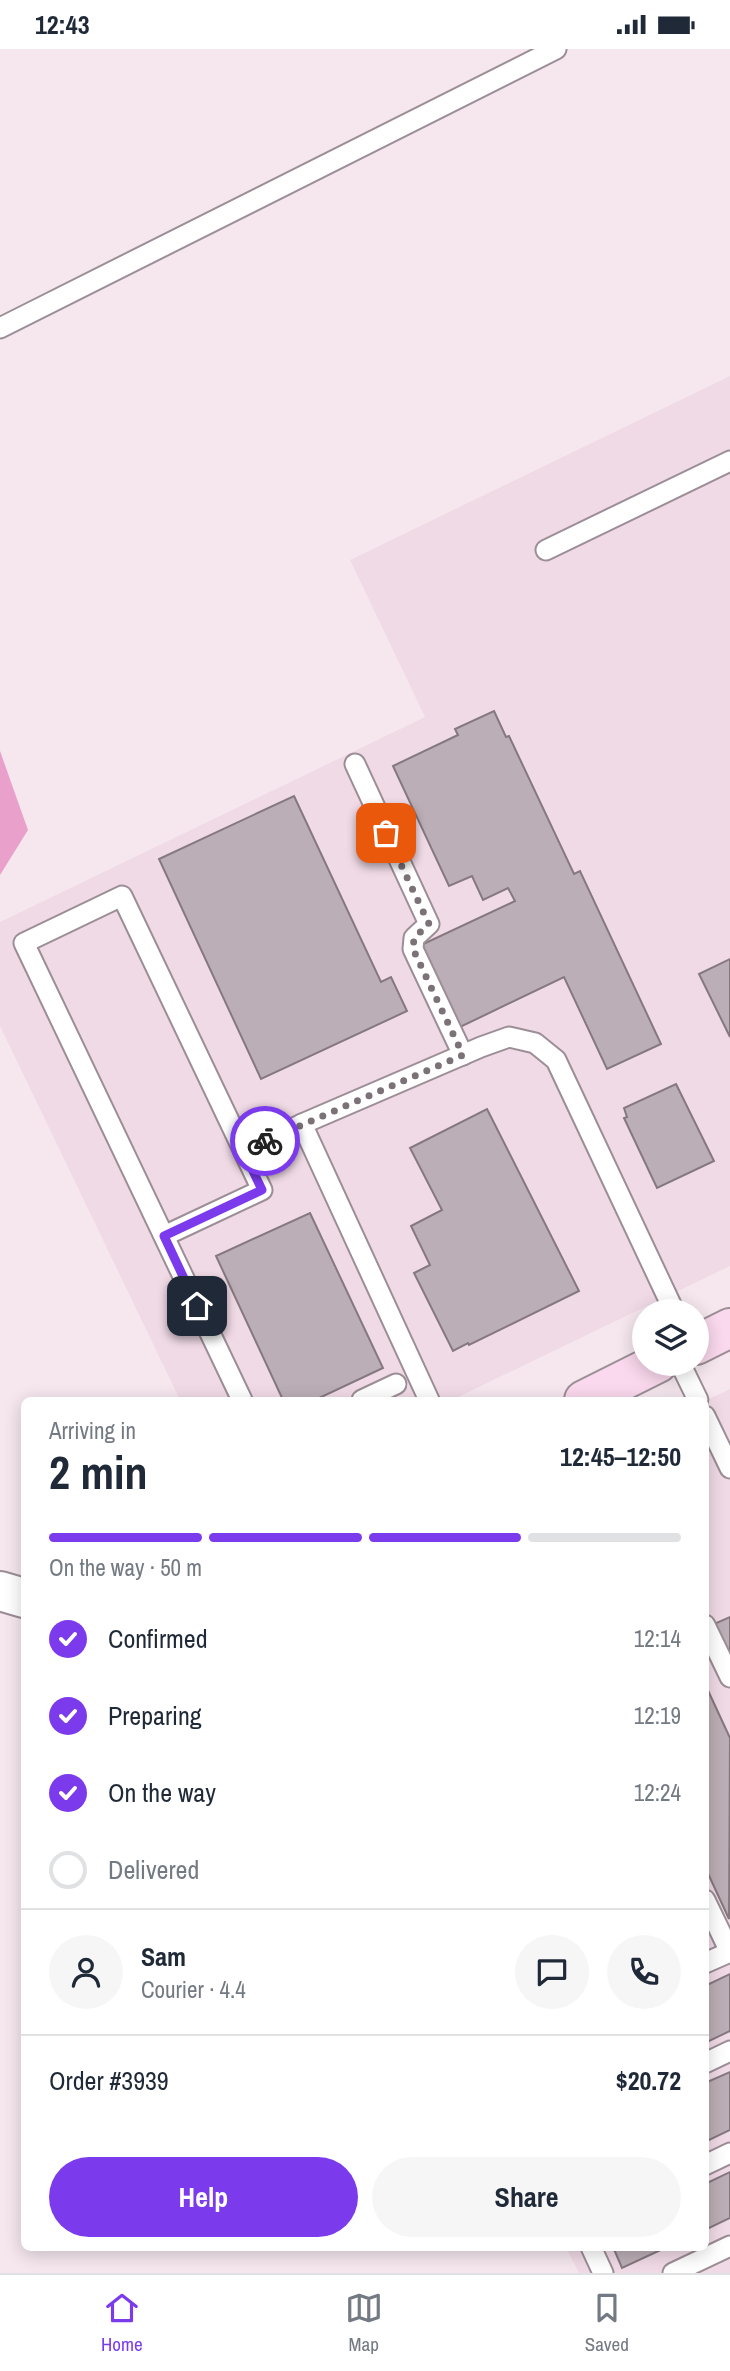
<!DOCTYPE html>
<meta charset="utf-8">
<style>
body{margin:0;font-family:"Archivo Narrow",sans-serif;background:#f6f6f7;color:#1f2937;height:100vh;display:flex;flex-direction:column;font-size:26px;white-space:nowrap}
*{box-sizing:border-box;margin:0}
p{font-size:23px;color:#747a83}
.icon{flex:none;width:38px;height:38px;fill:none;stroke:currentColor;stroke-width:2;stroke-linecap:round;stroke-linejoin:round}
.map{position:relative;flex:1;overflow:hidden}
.details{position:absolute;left:21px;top:1348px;width:688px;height:854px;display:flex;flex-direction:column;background:#fff;border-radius:10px;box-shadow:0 4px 18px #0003}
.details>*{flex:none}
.fabs{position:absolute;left:632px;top:1250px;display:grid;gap:14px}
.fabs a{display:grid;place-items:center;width:77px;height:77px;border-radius:50%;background:#fff;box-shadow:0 4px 18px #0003;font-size:35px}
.pin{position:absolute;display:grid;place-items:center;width:60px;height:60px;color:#fff;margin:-30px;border-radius:14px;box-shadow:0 4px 10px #0006}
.courier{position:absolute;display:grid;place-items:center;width:70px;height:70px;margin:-35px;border:5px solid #7c3aed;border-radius:50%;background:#fff;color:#222;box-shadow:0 2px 9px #0007}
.overview em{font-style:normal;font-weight:700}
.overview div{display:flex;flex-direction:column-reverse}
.overview{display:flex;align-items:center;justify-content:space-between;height:119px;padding:0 28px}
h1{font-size:46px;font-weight:700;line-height:52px}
.bar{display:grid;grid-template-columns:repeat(4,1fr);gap:10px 7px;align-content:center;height:84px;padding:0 28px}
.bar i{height:9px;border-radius:5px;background:#e0e1e3}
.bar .on{background:#7c3aed}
.bar p{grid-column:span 4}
.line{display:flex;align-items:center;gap:18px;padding:0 28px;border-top:2px solid #e0e1e3}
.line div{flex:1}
.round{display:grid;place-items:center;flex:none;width:74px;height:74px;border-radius:37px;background:#f6f6f7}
ol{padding:0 28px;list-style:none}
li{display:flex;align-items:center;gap:21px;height:77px}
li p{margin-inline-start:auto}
li .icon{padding:7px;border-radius:50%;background:#7c3aed;color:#fff;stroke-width:4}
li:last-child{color:#747a83}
li i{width:38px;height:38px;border:4px solid #e0e1e3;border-radius:50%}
.primary-button{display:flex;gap:14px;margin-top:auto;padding:14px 28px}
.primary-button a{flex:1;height:80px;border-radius:42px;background:#7c3aed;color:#fff;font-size:28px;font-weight:700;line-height:80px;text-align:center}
.primary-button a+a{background:#f6f6f7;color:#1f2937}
.status{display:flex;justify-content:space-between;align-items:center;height:49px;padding:0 35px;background:#fff;direction:ltr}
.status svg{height:19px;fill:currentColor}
.menu{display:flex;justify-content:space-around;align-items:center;height:98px;border-top:2px solid #e0e1e3;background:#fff;font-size:19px;color:#747a83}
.menu a{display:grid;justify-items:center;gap:4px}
.menu .on{color:#7c3aed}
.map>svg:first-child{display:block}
.built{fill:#f0dae6}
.green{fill:#e9a1cb}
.building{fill:#bcaeb6;stroke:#85787f;stroke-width:2}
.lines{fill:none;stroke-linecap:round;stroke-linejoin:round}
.lane-casing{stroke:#9c8e96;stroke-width:23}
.street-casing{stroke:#9c8e96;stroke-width:42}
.secondary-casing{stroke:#9c8e96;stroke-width:42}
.lane{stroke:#fff;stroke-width:19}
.street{stroke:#fff;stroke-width:38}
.secondary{stroke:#fad8ed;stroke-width:38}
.done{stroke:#7b7277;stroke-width:7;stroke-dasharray:0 12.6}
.route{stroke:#7c3aed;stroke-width:9}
</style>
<div class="status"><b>12:43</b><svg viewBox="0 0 49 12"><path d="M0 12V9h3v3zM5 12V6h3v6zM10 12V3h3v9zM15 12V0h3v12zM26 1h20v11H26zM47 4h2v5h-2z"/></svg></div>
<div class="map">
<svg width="730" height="2224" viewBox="0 0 730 2224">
<rect width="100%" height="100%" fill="#f6e7ef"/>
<g class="built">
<polygon points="730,327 730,1217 452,1351 180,1351 0,977 0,873 425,668 350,511"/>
<polygon points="730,1340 730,2224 579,2224 566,2198 705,2198 705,1352"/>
</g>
<polygon class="green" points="0,702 28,781 0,826"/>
<g class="building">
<polygon points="494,662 506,688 509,687 574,825 580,822 661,995 607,1020 564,928 458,979 419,897 515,852 508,839 483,851 472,827 449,837 393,717 458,686 455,680"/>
<polygon points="294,747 381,933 391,928 407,962 261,1030 159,810"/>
<polygon points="730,910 730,988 699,925"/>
<polygon points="676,1035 714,1112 657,1139 624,1069 627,1068 624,1059"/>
<polygon points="487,1060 579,1242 469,1296 468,1294 453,1302 414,1224 430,1216 411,1177 442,1161 410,1099"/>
<polygon points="310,1164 383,1319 315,1351 283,1351 216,1207"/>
<polygon points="730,1568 730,1609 714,1575"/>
<polygon points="705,1635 730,1689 729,1870 705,1818"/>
<polygon points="730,1925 730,1982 705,1994 705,1937"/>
<polygon points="730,2023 730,2081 705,2093 705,2034"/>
<polygon points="730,2123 730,2169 705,2181 705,2135"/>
<polygon points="613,2198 667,2198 622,2219"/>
</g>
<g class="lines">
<defs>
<g id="lane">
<polyline points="0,279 556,0"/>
<polyline points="546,501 730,412"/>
<polyline points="355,715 429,875 414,889 413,900 463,1006"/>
<polyline points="164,1187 262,1141 244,1103"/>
<polyline points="680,1314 698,1351"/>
<polyline points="242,1351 24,894 122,847 244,1103 302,1075"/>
<polyline points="362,1351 396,1335"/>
<polyline points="429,1351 302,1075 481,998 509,988 535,994 556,1011 674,1262"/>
<polyline points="705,1367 730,1419"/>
<polyline points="705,1576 730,1628"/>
<polyline points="705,1851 730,1903"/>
<polyline points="705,1914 730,1903"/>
<polyline points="705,2014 730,2002"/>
<polyline points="705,2116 730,2104"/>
<polyline points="591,2198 603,2224"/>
<polyline points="673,2224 730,2197"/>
</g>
<polyline id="street" points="0,1542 24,1549"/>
<g id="secondary">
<polyline points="696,1296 730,1279"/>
<polyline points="584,1351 658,1314"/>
</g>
</defs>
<use href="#lane" class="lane-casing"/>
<use href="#street" class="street-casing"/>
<use href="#secondary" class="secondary-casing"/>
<use href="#lane" class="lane"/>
<use href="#street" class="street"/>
<use href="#secondary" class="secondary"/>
</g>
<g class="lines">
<polyline class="done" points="265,1092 463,1006 413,900 414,889 429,875 386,784"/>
<polyline class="route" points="197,1257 164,1187 262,1141 244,1103 265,1092"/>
</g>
</svg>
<div class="fabs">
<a><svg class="icon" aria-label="layers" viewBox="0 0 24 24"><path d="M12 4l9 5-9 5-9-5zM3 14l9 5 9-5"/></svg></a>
</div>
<div class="pin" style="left:386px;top:784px;background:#ea580c"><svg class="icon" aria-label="bag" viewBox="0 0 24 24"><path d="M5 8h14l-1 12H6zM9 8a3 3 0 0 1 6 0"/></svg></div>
<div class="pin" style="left:197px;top:1257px;background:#1f2937"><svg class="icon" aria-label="home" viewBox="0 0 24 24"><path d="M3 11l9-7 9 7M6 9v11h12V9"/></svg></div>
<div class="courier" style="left:265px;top:1092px"><svg class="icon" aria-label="bike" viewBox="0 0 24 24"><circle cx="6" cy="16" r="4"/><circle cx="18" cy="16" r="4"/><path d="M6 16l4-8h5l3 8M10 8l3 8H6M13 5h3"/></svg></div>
<section class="details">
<div class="overview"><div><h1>2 min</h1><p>Arriving in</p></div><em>12:45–12:50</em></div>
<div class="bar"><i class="on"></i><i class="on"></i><i class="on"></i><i></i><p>On the way · 50 m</p></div>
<ol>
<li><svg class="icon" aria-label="check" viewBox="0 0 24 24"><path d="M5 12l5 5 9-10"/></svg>Confirmed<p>12:14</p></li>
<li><svg class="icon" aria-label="check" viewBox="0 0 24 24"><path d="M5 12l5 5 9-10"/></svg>Preparing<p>12:19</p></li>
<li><svg class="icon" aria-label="check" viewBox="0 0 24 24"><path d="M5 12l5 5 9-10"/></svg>On the way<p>12:24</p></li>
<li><i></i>Delivered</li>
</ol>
<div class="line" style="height:126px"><a class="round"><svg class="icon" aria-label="person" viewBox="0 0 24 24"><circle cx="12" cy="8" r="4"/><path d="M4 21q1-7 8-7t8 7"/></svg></a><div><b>Sam</b><p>Courier · 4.4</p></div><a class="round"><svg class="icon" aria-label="chat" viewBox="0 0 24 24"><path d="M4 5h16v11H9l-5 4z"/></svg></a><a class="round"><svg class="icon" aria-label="phone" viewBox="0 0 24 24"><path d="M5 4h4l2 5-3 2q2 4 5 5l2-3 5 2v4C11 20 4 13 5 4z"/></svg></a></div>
<div class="line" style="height:91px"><div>Order #3939</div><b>$20.72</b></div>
<div class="primary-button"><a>Help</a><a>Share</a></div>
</section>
</div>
<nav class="menu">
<a class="on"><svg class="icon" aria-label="home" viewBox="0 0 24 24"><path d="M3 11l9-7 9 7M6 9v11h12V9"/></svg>Home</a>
<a><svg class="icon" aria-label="map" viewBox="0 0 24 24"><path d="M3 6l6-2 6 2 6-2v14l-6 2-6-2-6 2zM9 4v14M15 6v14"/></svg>Map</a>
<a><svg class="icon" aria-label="saved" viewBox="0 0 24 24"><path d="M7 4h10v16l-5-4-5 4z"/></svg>Saved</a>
</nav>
